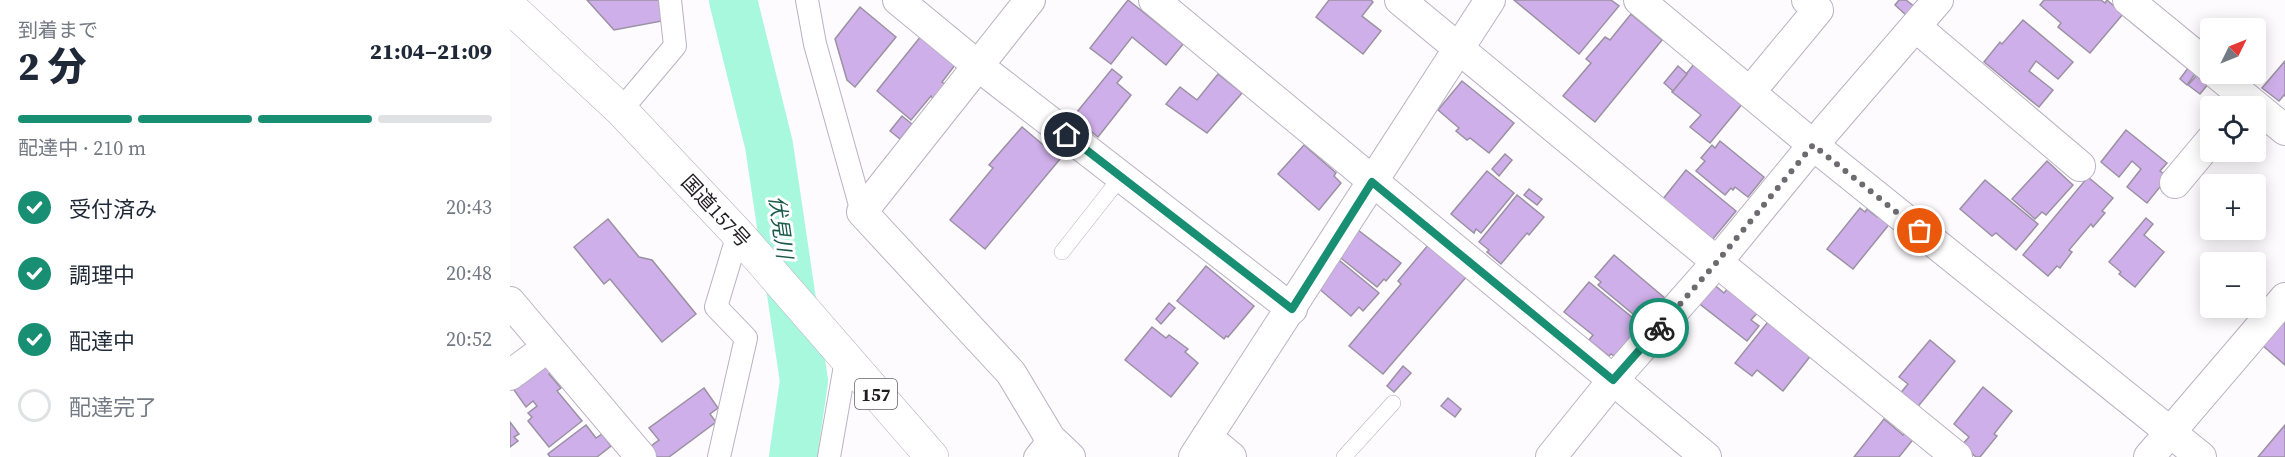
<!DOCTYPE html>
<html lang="ja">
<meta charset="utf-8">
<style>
body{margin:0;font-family:"Source Serif 4","Noto Sans JP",serif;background:#f2f2f3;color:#1f2937;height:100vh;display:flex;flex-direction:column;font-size:22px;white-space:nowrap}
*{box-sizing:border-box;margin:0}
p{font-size:20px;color:#747a83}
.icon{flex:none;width:33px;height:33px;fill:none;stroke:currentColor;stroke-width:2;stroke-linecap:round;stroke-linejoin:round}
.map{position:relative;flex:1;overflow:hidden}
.details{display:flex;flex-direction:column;background:#fff;width:510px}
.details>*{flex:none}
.needle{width:39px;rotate:47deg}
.fabs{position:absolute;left:1690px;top:18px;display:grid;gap:12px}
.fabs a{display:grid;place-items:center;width:66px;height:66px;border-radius:6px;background:#fff;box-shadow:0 3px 15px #0003;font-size:30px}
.pin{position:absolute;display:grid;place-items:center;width:51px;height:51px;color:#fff;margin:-26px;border:3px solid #fff;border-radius:50%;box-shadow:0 2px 6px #0007}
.courier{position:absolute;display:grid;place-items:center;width:60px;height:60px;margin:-30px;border:4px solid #188f72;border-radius:50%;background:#fff;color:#222;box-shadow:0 2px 8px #0007}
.headline em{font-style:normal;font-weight:800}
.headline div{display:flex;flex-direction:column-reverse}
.headline{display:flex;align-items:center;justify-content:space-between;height:102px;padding:0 18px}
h1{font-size:39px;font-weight:800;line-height:45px}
.bar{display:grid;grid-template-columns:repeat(4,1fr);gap:9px 6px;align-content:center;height:72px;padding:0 18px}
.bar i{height:8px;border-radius:4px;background:#e0e1e3}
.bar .selected{background:#188f72}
.bar p{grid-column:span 4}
ol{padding:0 18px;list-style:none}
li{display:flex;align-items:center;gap:18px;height:66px}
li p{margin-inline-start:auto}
li .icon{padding:6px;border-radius:50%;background:#188f72;color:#fff;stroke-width:4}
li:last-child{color:#747a83}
li i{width:33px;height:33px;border:3px solid #e0e1e3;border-radius:50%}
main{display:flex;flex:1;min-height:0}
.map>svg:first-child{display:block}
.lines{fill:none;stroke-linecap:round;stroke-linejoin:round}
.river{stroke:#a8f8dd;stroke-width:48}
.building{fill:#cfafe9;stroke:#9a91a2;stroke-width:1.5}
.service-casing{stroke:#bab1c2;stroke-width:16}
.pedestrian-casing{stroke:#bab1c2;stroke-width:24}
.minor-casing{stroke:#bab1c2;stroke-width:32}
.trunk-casing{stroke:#bab1c2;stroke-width:34}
.service{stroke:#fff;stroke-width:15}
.pedestrian{stroke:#fff;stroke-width:22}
.minor{stroke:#fff;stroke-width:30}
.trunk{stroke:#fff;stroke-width:33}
.done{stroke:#6d6b70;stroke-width:6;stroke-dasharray:0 10.8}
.route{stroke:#188f72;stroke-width:8}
.labels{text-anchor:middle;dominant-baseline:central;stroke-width:6;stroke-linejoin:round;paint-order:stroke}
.shield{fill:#fff;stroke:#636165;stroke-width:1.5}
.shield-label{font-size:18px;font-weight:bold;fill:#201d23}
.street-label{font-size:20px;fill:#201d23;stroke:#fff}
.water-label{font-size:21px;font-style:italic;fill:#1c5b4a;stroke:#fff}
</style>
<main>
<section class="details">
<div class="headline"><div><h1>2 分</h1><p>到着まで</p></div><em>21:04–21:09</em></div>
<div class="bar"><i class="selected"></i><i class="selected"></i><i class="selected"></i><i></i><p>配達中 · 210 m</p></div>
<ol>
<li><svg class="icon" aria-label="check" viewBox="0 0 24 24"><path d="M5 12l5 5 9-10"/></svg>受付済み<p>20:43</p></li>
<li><svg class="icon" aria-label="check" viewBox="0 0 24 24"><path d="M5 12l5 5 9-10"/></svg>調理中<p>20:48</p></li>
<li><svg class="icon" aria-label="check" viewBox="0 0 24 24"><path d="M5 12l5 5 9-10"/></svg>配達中<p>20:52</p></li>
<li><i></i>配達完了</li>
</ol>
</section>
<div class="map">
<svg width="1775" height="457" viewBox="0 0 1775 457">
<rect width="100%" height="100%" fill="#fdfbfe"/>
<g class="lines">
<polyline class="river" points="223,0 259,145 294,381 283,457"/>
</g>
<g class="building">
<polygon points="77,0 149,0 152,21 104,30"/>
<polygon points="618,0 673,44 656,65 622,37 601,64 580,48"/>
<polygon points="819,0 861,0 863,2 852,16 871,31 853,54 806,17"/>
<polygon points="1004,0 1101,0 1109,6 1069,54"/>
<polygon points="1389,0 1396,0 1405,7 1397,16 1385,5"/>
<polygon points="1534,0 1591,0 1595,3 1597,0 1613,14 1580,53 1548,27 1551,23 1530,5"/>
<polygon points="350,7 386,37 345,87 337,80 325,39"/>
<polygon points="1121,14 1152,40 1085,122 1053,96 1081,63 1076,59 1095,37 1100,40"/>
<polygon points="1513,20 1563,62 1548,79 1526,61 1519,71 1543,90 1529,107 1474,62 1490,42 1492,44"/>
<polygon points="411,36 445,65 432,82 436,85 424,100 421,96 401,120 367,91"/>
<polygon points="1775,61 1775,96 1774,95 1769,101 1752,88"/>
<polygon points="1184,64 1233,103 1200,143 1180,127 1191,115 1162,92"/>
<polygon points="1168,66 1177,74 1163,91 1154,83"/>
<polygon points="1678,68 1685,74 1677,85 1670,79"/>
<polygon points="602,69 612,77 607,83 621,95 588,137 563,117"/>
<polygon points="708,74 732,93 697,133 656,104 670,87 687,100"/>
<polygon points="1688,74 1699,83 1690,94 1678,85"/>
<polygon points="952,81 1004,123 979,153 960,138 957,140 946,131 949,128 928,110"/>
<polygon points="392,116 402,124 390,139 380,131"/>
<polygon points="512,127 550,159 475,249 440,220 483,168 479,165"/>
<polygon points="1616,130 1657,163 1650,171 1658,177 1637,203 1617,187 1631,169 1622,161 1609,177 1591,162"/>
<polygon points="1210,141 1254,177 1238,197 1225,187 1223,190 1221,188 1215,195 1186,171 1195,161 1191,158 1202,145 1205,148"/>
<polygon points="794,145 826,173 824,176 831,183 809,210 768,174"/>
<polygon points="995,154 1002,160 989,176 982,169"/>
<polygon points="1537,161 1563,185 1536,215 1532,212 1525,219 1502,199"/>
<polygon points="1176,170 1226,211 1202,240 1153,199"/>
<polygon points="977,171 1004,193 971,233 966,229 964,233 941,214"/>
<polygon points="1578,177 1603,198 1592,211 1595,213 1583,227 1581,224 1559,250 1562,252 1550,268 1547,266 1538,276 1513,255"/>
<polygon points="1475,180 1528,224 1506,250 1486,233 1482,236 1450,209"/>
<polygon points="1019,189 1032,199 1027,205 1014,195"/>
<polygon points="1007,195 1034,217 1019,235 1017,233 991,264 977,252 979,250 969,242"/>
<polygon points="1350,208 1355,212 1357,209 1367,217 1370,213 1381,222 1343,269 1317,249"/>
<polygon points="1636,218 1643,224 1634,235 1654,252 1625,287 1609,274 1611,272 1599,262"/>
<polygon points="98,219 129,257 142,260 186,314 152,342 100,279 94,284 64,247"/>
<polygon points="848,230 891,263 876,281 874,279 867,287 827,255"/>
<polygon points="919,244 957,276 873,374 839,346 891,284 888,281"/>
<polygon points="1104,255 1156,299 1135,324 1088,285 1091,282 1085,277"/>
<polygon points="829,260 869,293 853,311 849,307 841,316 807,287"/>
<polygon points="696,266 744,306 718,337 716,336 714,339 667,301"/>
<polygon points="1079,282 1134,327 1117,347 1114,345 1104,356 1101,354 1099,356 1079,340 1083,335 1054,312"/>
<polygon points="1201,282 1214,293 1219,287 1249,311 1241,320 1249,326 1237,341 1186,301"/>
<polygon points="659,303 665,308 651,324 646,319"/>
<polygon points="1261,318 1302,354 1273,391 1247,370 1242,376 1225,363"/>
<polygon points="1775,318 1775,365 1752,345"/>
<polygon points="642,327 656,338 659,335 678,349 675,352 688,363 661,397 615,360"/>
<polygon points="1420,340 1445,361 1406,409 1389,395 1398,384 1389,377"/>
<polygon points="33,359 43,371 39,374 51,388 47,391 72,421 39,447 18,421 22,417 18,413 27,406 23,401 16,407 4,390 18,380"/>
<polygon points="893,366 901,373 884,392 877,386"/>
<polygon points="1473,387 1502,411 1484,434 1487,436 1470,457 1466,457 1452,445 1459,437 1444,424"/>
<polygon points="194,388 208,408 200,414 206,422 159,457 142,457 137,449 149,440 139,428"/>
<polygon points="938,398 951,409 945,417 931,406"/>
<polygon points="1374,419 1393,435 1397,430 1405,437 1389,457 1344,457"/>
<polygon points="0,422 9,434 4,437 8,441 0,447"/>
<polygon points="76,425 86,438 92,434 101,446 87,457 40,457 38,454"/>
<polygon points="1775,425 1775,457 1748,457"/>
</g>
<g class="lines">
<defs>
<g id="service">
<polyline points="552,252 611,177"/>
<polyline points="834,457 883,403"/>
</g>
<g id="pedestrian">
<polyline points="297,0 305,44 352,212"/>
<polyline points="111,110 165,46 160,0"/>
<polyline points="209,457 236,338 206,307 228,234"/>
<polyline points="319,457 336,360"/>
<polyline points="525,457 540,438"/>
</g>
<g id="minor">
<polyline points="388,0 467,65 782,309"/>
<polyline points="520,0 352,212 501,373 540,438 560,457"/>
<polyline points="644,0 1196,457"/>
<polyline points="890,0 1207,262 1447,457"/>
<polyline points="1129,0 1303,145 1691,457"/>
<polyline points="1618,0 1701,68"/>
<polyline points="1406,27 1570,166"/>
<polyline points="1707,74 1775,130"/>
<polyline points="1240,92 1308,10 1297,0"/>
<polyline points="1665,183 1701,140"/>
<polyline points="0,302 131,457"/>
<polyline points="0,375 38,347"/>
<polyline points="697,437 721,457"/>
<polyline points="684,457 980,0"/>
<polyline points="1041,457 1103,380 1207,262 1303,145 1428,0"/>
<polyline points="1639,457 1775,298"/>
</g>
<polyline id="trunk" points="0,7 111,110 228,234 422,457"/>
</defs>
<use href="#service" class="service-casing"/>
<use href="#pedestrian" class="pedestrian-casing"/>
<use href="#minor" class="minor-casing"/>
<use href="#trunk" class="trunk-casing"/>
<use href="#service" class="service"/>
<use href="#pedestrian" class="pedestrian"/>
<use href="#minor" class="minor"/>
<use href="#trunk" class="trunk"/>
</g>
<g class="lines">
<polyline class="done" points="1149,328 1207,262 1303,145 1410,231"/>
<polyline class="route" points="557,135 782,309 862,182 1103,380 1149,328"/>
</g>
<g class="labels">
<rect class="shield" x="345" y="379" width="42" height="30" rx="4.5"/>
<g class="shield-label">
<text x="366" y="394">157</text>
</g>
<g class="street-label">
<text transform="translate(206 211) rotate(47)">国道157号</text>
</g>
<g class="water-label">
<text transform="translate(271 227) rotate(82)">伏見川</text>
</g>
</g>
</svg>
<div class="fabs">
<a><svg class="needle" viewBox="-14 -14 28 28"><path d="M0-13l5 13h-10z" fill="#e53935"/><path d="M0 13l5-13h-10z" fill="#747a83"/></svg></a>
<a><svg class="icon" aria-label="locate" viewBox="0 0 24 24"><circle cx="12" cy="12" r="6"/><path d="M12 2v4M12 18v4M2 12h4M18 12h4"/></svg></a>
<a>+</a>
<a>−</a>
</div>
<div class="pin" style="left:1410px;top:231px;background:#ea580c"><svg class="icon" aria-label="bag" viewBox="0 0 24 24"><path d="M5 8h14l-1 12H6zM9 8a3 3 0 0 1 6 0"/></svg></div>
<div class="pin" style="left:557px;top:135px;background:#1f2937"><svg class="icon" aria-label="home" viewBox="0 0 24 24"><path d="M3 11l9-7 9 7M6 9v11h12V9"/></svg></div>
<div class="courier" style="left:1149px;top:328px"><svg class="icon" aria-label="bike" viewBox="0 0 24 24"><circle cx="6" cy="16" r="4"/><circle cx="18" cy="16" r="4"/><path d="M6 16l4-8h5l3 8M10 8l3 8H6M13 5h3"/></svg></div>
</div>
</main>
